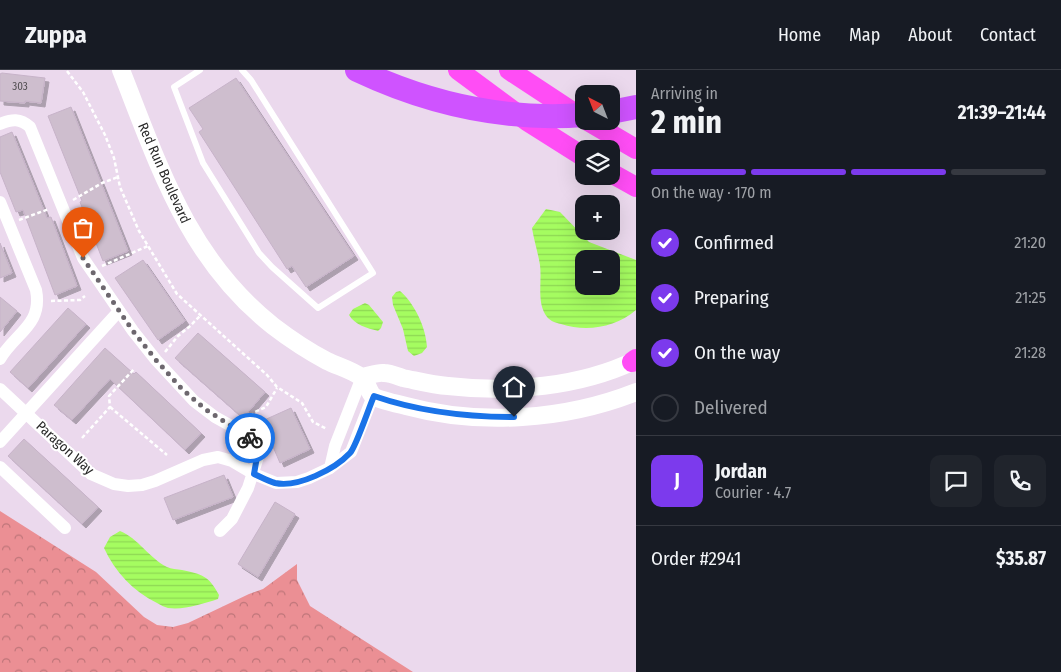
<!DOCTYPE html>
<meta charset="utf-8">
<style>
body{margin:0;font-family:"Fira Sans Condensed",sans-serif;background:#20242c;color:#f1f3f6;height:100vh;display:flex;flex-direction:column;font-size:19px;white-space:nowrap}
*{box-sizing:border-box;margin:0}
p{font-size:16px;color:#9ea1a6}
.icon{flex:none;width:28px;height:28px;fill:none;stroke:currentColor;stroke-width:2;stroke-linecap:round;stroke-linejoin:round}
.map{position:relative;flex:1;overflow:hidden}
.panel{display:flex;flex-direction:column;background:#171b24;width:425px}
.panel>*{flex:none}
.needle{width:32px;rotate:318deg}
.controls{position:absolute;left:575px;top:15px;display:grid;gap:10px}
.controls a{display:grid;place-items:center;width:45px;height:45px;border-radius:10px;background:#171b24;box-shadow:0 5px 20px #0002;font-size:25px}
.pin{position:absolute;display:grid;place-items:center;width:42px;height:42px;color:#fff;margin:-51px -21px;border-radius:50% 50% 50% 0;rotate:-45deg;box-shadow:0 0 5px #0007}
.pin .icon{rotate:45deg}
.courier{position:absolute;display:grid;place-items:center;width:50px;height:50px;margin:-25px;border:4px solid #1a73e8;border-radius:50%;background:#fff;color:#222;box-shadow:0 1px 6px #0007}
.head em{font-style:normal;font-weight:700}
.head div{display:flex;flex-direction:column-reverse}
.head{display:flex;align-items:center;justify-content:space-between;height:85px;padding:0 15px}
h1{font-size:32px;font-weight:700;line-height:38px}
.bar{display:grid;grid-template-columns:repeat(4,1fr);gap:8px 5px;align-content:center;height:60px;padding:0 15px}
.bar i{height:6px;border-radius:4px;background:#363941}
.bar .active{background:#7c3aed}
.bar p{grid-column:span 4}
.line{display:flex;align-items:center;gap:12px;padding:0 15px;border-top:1px solid #363941}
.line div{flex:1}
.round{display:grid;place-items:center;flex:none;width:52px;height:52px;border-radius:10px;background:#20242c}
ol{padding:0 15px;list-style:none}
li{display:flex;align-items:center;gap:15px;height:55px}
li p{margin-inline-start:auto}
li .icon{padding:5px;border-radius:50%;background:#7c3aed;color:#fff;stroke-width:4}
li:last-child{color:#9ea1a6}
li i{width:28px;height:28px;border:2px solid #363941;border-radius:50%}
header{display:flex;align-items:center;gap:30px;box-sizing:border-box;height:70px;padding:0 25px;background:#171b24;border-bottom:1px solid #363941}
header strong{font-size:24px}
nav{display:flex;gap:28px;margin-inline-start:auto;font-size:18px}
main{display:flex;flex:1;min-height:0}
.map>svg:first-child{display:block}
.forest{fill:url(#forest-crowns)}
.water{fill:url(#water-rules);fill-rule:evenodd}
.building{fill:#cebece;stroke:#c7b3c9;filter:url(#shadow)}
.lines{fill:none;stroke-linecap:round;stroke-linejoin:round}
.path{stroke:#fff;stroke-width:2.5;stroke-dasharray:4 2.5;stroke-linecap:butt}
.service{stroke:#fff;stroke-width:6}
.minor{stroke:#fff;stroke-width:12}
.secondary{stroke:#fff;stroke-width:18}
.primary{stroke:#ff4df5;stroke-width:20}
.motorway{stroke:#cf53ff;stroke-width:24}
.done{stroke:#6d676e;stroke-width:5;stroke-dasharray:0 9}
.route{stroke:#1a73e8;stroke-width:6}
.labels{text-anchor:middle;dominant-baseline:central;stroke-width:4;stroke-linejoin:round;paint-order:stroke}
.number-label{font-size:11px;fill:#524e52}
.street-label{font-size:14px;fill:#292929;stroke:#fff}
</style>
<header>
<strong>Zuppa</strong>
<nav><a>Home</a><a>Map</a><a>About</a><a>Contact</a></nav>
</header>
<main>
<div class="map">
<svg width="636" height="602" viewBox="0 0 636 602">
<defs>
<pattern id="forest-crowns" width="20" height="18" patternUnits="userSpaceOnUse" patternTransform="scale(1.25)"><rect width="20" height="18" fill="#eb8f94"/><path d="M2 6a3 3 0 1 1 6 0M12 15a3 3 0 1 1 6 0" fill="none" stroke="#be7579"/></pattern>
<pattern id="water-rules" width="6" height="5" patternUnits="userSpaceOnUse" patternTransform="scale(1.25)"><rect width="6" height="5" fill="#a5fc60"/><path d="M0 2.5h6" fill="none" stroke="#8ed853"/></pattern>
<filter id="shadow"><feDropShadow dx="4" dy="4" stdDeviation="0" flood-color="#0004"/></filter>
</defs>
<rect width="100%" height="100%" fill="#ebd9ed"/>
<polygon class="forest" points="0,441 96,502 144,547 157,555 173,557 188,553 249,524 263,519 297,494 297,510 310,536 413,602 0,602"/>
<g class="water">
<path d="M546,139L560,142L589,172L636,190V240C615,258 586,262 561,254C555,253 548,250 545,244C537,230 542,211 540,195C538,183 534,170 532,158ZM584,189H611V216H584Z"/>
<path d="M400,221C415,234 426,258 427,277L422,283L414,286L408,281L403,259L393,235L392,227L396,222Z"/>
<path d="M365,233L369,235L383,252L381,258L378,261C367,258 355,255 349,245L353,239Z"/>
<path d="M120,461C138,468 149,488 167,497C171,499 177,499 182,500C202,504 209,506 219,525L218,529C202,534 185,540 168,538C164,537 161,535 157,533C133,521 115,502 104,478L110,467Z"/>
</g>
<g class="building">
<polygon points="2,3 45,8 41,33 25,31 25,33 0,31 0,4"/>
<polygon points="236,8 354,186 306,217 292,196 287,199 199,62 203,59 189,38"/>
<polygon points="71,37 128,181 103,191 80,132 82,131 48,46"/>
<polygon points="12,62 47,148 51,147 77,216 55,225 23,140 16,142 0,102 0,67"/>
<polygon points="0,173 12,203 0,208"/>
<polygon points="143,190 185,251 158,270 115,208"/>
<polygon points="0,227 17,241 0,262"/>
<polygon points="68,238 86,254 28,318 10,302"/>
<polygon points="198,263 265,322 243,348 175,288"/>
<polygon points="105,278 134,304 136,302 201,363 185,380 110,309 72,350 54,335"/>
<polygon points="291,338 310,379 280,393 262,351"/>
<polygon points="24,369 98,437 82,454 8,386"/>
<polygon points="224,405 233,427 173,450 164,428"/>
<polygon points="275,432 295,444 258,507 238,494"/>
</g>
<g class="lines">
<g class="path">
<polyline points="67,1 83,22 105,65 114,88 120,117 139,161 177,224 267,305 277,317 302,333 313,352 327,359"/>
<polyline points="73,130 102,113 118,107"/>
<polyline points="19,150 49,139"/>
<polyline points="102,196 148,176"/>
<polyline points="51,231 80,230 85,226"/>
<polyline points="165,282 178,266 189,257 200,246"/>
<polyline points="110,337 167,385"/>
<polyline points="246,351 255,342 266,337 277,318"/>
<polyline points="82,368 110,337 109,326 135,298"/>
</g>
<polyline class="service" points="200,0 174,17 203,93 259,183 272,197 318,238 373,203 251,10 242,0"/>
<g class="minor">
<path d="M0,54C12,49 20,48 30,57L83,188L133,261L156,290L194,331L215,347L244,363L256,375L258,381V387L248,418L232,449L220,461"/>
<path d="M0,132L36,220C43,255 15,263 0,289"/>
<polyline points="0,319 91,404 114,414 128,416 142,415 155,411 203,390 218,387 232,391 254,404 276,413 297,412 309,408 330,398 351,382 373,326"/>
<polyline points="0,372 119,241"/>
<polyline points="0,397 65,458"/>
<polyline points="330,398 335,376 362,307"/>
</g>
<g class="secondary">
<path d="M121,0C159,96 188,189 273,256C290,269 308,281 327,291C337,296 352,300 361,307C367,311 368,321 373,326C379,330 398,334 406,336C480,356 565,350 636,322"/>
<path d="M362,307C369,306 377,302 384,303C390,303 397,306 403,308C418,311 433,315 448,316C509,323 580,317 636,290"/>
</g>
<g class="primary">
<polyline points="458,0 527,51 584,87"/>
<polyline points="509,0 582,48"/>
<polyline points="588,51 636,79"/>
<polyline points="611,103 636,117"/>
<polyline points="632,292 636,289"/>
</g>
<g class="motorway">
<path d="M357,0C429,34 504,51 584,45"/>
<polyline points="611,42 636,37"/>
</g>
</g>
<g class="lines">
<polyline class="done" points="83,188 133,261 156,290 182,319 205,339 250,368"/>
<path class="route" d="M250,368L258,381L254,404C261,407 268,411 275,413C298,418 335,399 350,383C356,377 369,337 374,326C420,342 465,347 514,347"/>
</g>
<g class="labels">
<g class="number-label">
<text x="20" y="16">303</text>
</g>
<g class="street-label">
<text transform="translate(164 103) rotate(66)">Red Run Boulevard</text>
<text transform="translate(65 378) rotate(42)">Paragon Way</text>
</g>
</g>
</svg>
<div class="controls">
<a><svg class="needle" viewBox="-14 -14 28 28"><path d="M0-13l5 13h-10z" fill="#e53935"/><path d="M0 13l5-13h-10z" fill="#9ea1a6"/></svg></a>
<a><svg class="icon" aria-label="layers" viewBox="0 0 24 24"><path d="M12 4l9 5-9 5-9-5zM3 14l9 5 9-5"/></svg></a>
<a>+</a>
<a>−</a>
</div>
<div class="pin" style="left:83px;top:188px;background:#ea580c"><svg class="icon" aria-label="bag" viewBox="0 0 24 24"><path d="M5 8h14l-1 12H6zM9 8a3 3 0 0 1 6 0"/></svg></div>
<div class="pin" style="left:514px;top:347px;background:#1f2937"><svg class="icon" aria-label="home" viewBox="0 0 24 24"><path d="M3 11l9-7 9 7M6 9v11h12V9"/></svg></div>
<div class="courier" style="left:250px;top:368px"><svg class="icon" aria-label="bike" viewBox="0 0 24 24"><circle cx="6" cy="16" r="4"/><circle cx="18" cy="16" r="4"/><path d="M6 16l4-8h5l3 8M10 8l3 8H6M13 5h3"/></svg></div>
</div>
<section class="panel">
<div class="head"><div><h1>2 min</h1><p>Arriving in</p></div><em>21:39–21:44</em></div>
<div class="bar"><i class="active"></i><i class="active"></i><i class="active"></i><i></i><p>On the way · 170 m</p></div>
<ol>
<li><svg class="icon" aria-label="check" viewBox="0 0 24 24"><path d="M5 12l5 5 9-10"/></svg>Confirmed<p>21:20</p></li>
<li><svg class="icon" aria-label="check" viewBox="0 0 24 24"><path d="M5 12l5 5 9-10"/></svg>Preparing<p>21:25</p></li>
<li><svg class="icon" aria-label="check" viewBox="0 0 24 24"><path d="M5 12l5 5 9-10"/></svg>On the way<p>21:28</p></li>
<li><i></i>Delivered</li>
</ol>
<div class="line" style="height:90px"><b class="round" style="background:#7c3aed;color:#fff">J</b><div><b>Jordan</b><p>Courier · 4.7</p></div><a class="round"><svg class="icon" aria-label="chat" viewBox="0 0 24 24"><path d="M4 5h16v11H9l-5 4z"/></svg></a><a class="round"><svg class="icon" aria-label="phone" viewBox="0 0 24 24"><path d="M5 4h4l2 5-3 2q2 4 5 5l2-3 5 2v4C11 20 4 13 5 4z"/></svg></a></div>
<div class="line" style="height:65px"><div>Order #2941</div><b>$35.87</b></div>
</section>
</main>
